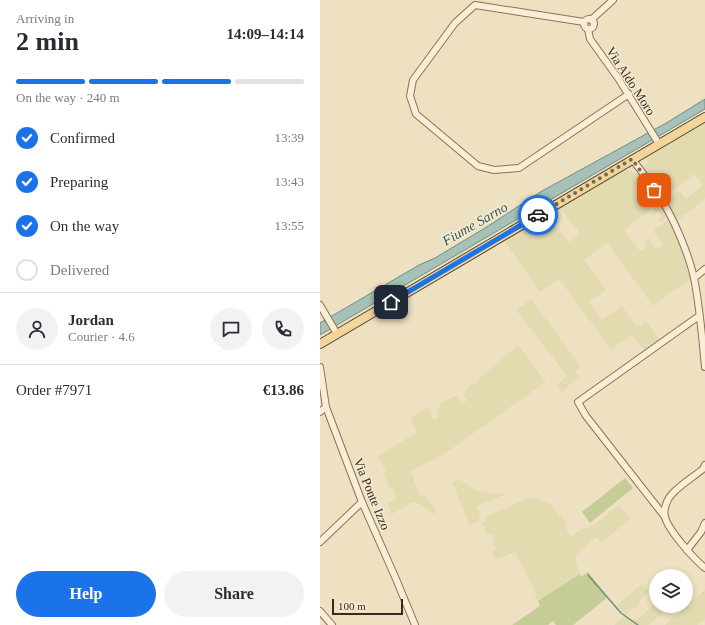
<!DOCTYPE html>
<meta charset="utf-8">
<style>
body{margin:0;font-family:Georgia,serif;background:#f2f2f3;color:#2b2b33;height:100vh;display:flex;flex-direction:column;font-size:15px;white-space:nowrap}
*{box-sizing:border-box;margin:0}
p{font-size:13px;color:#7c7c81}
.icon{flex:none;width:22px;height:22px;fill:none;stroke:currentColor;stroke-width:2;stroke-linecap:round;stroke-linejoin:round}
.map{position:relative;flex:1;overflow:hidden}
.side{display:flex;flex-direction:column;background:#fff;width:320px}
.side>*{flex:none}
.tools{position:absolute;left:329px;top:569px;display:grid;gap:8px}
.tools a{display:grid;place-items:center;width:44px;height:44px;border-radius:50%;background:#fff;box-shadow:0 2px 6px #0003;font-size:20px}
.scale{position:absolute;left:12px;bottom:10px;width:71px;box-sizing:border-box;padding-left:4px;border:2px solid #382a1e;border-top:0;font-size:11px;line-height:14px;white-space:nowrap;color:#382a1e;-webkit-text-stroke:3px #f5ebd2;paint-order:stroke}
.pin{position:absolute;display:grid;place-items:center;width:34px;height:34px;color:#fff;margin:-17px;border-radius:8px;box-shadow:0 2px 6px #0006}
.courier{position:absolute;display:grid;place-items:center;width:40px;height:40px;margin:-20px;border:3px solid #1a73e8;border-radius:50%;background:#fff;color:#222;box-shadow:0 1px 5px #0007}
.head em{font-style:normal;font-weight:700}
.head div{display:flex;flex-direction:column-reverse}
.head{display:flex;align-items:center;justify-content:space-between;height:68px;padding:0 16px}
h1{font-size:26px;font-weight:700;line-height:30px}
.bar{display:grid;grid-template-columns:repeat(4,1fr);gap:6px 4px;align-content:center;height:48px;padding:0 16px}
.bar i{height:5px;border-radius:3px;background:#e1e1e2}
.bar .selected{background:#1a73e8}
.bar p{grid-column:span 4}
.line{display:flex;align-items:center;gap:10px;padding:0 16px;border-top:1px solid #e1e1e2}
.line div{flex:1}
.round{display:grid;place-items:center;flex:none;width:42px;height:42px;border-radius:21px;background:#f2f2f3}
ol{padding:0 16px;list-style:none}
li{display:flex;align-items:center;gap:12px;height:44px}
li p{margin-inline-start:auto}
li .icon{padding:4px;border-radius:50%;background:#1a73e8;color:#fff;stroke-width:4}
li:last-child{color:#7c7c81}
li i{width:22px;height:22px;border:2px solid #e1e1e2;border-radius:50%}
.button{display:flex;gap:8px;margin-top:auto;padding:8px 16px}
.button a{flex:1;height:46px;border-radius:24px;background:#1a73e8;color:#fff;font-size:16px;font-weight:700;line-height:46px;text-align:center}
.button a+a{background:#f2f2f3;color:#2b2b33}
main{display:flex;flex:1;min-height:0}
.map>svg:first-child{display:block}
.farmland{fill:#e3dbb0}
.green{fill:#c6cc96}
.water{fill:#a5c1b8;stroke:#6c8f86}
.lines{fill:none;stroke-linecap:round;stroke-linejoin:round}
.stream{stroke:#6c8f86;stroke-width:1.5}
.minor-casing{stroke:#887259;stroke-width:8}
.major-casing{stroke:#55402e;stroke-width:10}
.minor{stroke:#f9eed5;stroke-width:6}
.major{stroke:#f1d59a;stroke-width:8}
.done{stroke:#786a57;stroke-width:4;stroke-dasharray:0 7.2}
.route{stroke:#1a73e8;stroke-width:5}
.labels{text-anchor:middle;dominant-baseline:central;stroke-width:3;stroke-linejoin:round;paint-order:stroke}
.street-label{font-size:13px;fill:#382a1e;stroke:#f5ebd2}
.water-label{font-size:14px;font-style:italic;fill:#2d5754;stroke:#f5ebd2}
</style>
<main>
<section class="side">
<div class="head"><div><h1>2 min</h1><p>Arriving in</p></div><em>14:09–14:14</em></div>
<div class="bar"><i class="selected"></i><i class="selected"></i><i class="selected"></i><i></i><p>On the way · 240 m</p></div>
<ol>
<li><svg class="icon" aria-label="check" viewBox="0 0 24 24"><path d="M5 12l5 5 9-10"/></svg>Confirmed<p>13:39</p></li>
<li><svg class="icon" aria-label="check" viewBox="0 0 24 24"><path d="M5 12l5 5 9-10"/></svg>Preparing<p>13:43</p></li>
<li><svg class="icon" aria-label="check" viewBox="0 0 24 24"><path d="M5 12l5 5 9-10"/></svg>On the way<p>13:55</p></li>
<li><i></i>Delivered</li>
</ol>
<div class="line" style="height:72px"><a class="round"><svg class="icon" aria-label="person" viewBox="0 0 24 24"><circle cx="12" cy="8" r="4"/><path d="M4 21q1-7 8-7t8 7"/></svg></a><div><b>Jordan</b><p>Courier · 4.6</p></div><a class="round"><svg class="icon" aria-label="chat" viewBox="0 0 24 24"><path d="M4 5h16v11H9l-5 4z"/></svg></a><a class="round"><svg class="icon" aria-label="phone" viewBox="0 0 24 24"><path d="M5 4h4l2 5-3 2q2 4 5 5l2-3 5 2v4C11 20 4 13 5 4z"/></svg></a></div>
<div class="line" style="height:52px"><div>Order #7971</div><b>€13.86</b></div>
<div class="button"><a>Help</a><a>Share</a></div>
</section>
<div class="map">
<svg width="385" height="625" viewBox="0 0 385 625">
<rect width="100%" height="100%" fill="#eee1c2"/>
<g class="farmland">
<polygon points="385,121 385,199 356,222 347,204 348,202 360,191 366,199 383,185 374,174 344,198 324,170 324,165 328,164 326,156"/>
<polygon points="303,169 319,174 339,203 347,217 341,222 339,219 342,216 338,211 335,213 332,208 304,230 320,251 327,246 324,241 329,238 336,250 343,245 334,230 348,220 357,238 371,280 344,296 345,298 333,306 287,243 264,260 286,290 269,302 282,320 302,306 317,327 326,321 339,340 325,351 312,335 291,349 239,279 220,292 183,239 225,213 249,242 260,233 239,207"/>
<polygon points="211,299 261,367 255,372 259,376 242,392 237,385 247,376 196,310"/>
<polygon points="198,345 226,382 124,454 91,471 100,497 105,495 117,512 114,514 103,506 93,502 72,514 67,504 77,499 73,488 70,489 64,473 66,472 58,456 97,432 90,418 109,406 113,420 118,418 117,409 121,407 120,403 135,396 139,397 139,400 142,404 147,400 143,395 151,385 157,383 158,380"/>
<polygon points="139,479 158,492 187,494 156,506 161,519 150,526 132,482"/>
<polygon points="211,497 231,504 239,516 241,515 247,523 245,525 250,537 262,529 270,528 299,505 310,519 281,543 276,537 255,556 260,574 218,601 214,596 216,594 195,552 178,559 175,558 172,551 176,549 173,542 175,541 171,534 167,536 162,523 166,521 165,517"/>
<polygon points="322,584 329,592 319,601 320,603 306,615 296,606"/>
<polygon points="385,590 385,619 377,625 345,625"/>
<polygon points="336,603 336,606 350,606 328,625 294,625 305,616 314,622"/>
</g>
<g class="green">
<polygon points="305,478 313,488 270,523 262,512"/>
<polygon points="268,572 288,597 253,625 236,625 233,621 228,625 192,625 220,606 218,601 260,574 261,577"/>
</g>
<polygon class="water" points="385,99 385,109 0,335 0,323 99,265 115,258 165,228 222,191 348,122"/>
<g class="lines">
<polyline class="stream" points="268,575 301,613 318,625"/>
<defs>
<g id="minor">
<circle cx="269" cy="24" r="5"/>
<polyline points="271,20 293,0"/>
<polyline points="264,22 155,5 135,23 93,80 90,96 96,114 158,166 174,170 199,168 309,94"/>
<polyline points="268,29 270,39 298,78 339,144"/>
<path d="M312,159C322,172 332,185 341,199C354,219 369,255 374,278C380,307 382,337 385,367"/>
<polyline points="374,278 385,269"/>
<polyline points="0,305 17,334"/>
<polyline points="0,367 6,407 42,502 76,579 95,625"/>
<polyline points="0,412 6,407"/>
<path d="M385,465L383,469C373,477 360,485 352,494C347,499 343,510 345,517C348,530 374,559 385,568"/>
<polyline points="345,517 266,416 258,402 379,316"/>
<polyline points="0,542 42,502"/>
<polyline points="367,550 381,532 385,523"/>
<polyline points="0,611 12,625"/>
</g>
<polyline id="major" points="0,344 385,117"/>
</defs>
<use href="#minor" class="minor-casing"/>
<use href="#major" class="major-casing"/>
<use href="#minor" class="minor"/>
<use href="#major" class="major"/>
</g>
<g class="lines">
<polyline class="done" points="218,215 312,159 334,190"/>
<polyline class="route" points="71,302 218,215"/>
</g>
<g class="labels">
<g class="street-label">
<text transform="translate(311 81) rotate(57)">Via Aldo Moro</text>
<text transform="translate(52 494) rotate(68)">Via Ponte Izzo</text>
</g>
<g class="water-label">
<text transform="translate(155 224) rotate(-30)">Fiume Sarno</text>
</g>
</g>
</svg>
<div class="tools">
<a><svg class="icon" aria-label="layers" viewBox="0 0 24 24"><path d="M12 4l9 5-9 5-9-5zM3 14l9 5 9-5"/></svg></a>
</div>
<div class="scale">100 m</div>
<div class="pin" style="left:334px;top:190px;background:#ea580c"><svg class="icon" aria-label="bag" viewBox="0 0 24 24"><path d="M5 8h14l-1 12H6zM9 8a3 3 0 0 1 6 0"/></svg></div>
<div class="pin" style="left:71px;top:302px;background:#1f2937"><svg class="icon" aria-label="home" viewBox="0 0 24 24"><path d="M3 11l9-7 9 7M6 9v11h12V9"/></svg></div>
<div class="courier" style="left:218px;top:215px"><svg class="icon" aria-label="car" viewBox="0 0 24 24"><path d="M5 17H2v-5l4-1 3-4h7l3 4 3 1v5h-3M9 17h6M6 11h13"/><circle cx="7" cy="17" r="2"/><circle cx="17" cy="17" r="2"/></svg></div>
</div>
</main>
